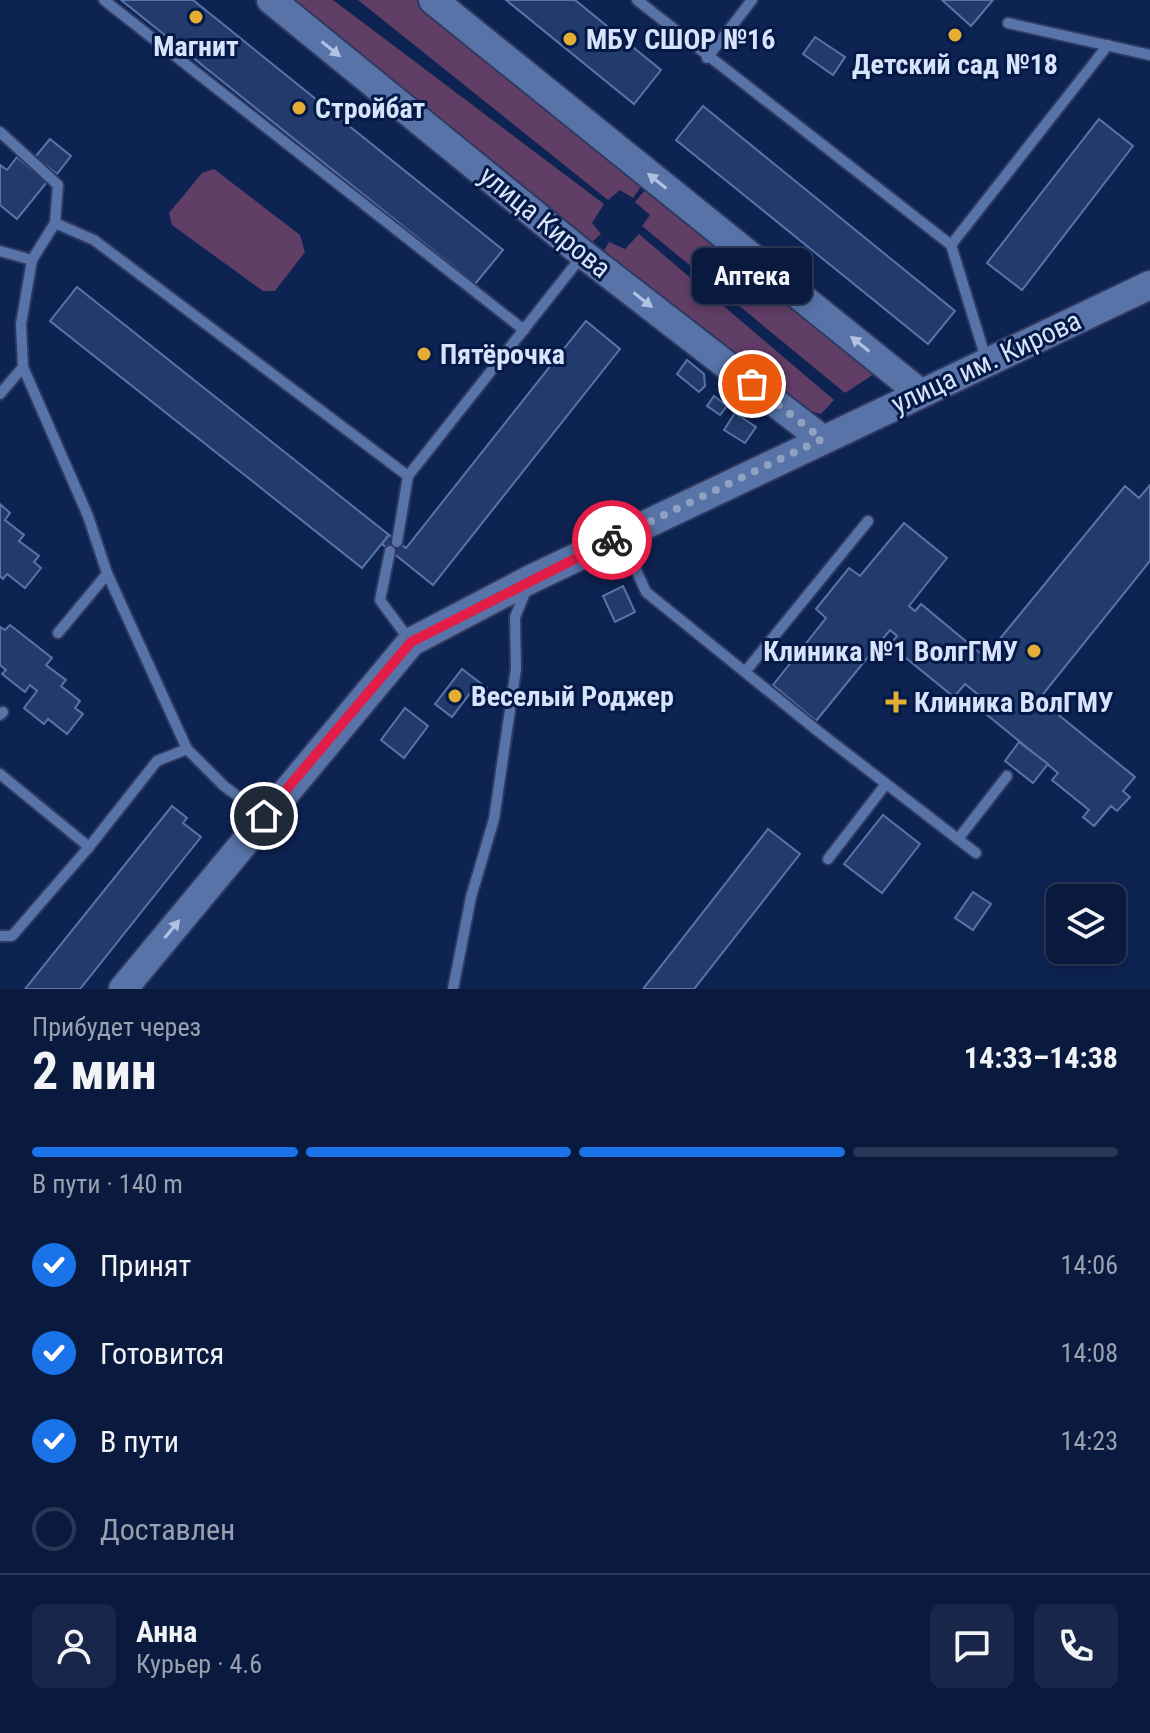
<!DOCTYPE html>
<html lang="ru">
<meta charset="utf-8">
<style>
body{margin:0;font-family:"Roboto Condensed",sans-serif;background:#182749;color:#f1f3f6;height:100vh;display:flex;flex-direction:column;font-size:30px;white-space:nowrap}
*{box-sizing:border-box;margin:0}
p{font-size:26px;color:#99a1b0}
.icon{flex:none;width:44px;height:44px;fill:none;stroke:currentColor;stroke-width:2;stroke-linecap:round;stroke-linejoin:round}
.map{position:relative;height:989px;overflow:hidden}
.sheet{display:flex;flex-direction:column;background:#0a1a3e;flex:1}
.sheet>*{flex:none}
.buttons{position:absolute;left:1046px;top:884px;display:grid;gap:16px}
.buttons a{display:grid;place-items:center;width:80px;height:80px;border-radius:12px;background:#0a1a3e;box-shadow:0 4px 12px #0003,0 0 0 2px #2a3858;font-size:40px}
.pin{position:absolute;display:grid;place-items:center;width:68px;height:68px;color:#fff;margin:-34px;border:4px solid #fff;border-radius:50%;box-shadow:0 2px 8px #0007}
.courier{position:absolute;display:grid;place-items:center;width:80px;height:80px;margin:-40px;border:6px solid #e11d48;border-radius:50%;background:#fff;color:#222;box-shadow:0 2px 10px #0007}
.bubble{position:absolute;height:56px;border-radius:12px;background:#0a1a3e;box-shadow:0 4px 12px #0003,0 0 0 2px #2a3858;font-size:26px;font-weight:700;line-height:56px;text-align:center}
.summary em{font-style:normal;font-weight:700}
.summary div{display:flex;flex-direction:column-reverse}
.summary{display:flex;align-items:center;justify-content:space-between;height:136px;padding:0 32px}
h1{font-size:52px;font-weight:700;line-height:60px}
.bar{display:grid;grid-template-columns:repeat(4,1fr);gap:12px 8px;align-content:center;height:96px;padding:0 32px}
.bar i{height:10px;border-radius:6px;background:#2a3858}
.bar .active{background:#1a73e8}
.bar p{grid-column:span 4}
.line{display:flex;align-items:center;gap:20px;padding:0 32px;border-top:2px solid #2a3858}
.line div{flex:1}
.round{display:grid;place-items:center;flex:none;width:84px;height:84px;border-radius:12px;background:#182749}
ol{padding:0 32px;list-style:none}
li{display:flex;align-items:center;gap:24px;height:88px}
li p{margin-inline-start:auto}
li .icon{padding:8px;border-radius:50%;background:#1a73e8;color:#fff;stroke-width:4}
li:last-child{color:#99a1b0}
li i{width:44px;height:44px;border:4px solid #2a3858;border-radius:50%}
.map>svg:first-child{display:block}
.green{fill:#613e66}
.building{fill:#233b6c;stroke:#5874a9;stroke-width:2}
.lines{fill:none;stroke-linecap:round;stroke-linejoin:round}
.lane-casing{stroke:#2f3961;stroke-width:14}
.secondary-casing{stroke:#2f3961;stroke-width:32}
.lane{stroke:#5773a8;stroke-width:10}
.secondary{stroke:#5773a8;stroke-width:28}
.oneway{fill:#b0c1e2}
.done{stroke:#90a0c0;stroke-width:8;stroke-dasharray:0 14.4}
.route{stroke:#e11d48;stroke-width:10}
.poi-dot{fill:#e4ae35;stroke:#051946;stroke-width:3}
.labels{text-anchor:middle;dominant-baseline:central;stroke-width:6;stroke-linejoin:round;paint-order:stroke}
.poi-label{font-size:28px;font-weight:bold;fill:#d6e3fb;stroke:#051946;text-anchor:start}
.street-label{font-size:28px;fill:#d6e3fb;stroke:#051946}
</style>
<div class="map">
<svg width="1150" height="989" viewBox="0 0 1150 989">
<rect width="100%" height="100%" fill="#0d2352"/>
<g class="green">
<polygon points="290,0 333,0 604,204 592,223 601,234 591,243"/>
<polygon points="358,0 417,0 646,180 633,198 620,190 608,200"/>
<polygon points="214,169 300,235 305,252 275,291 263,291 172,225 169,213 202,173"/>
<polygon points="650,184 862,365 874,374 845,393 642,226 650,215 635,202"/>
<polygon points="639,234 834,400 821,414 806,410 602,254 609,242 625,249"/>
</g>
<g class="building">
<polygon points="121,0 193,0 503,250 475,284"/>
<polygon points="506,0 575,0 661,70 634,104"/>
<polygon points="942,0 993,0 971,26"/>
<polygon points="815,37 845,57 833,75 803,54"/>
<polygon points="703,106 955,311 928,344 676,140"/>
<polygon points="1099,119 1133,146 1022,290 987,263"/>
<polygon points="50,139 71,156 57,174 35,157"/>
<polygon points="17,157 47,182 17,219 0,205 0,165 7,170"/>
<polygon points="77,287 389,535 362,568 50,321"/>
<polygon points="586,321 620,349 433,585 382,544 389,535 406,548"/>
<polygon points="687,360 704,374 705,386 699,392 677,374"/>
<polygon points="714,396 727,406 720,415 707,406"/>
<polygon points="735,413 756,427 745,443 724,430"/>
<polygon points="1150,485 1150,561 1039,699 1135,777 1123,791 1130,797 1117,811 1111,806 1094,826 1083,817 1089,810 1052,780 1058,773 975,705 981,697 965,684 954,697 890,645 897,636 890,630 816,721 773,685 826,618 816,609 849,568 860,576 904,523 947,558 909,606 915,611 921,604 985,657 1125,486 1139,498"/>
<polygon points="0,504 10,513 5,520 24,535 19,541 39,556 34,562 41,568 25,588 7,574 3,579 0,576"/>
<polygon points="623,586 635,612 615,622 603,596"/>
<polygon points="10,625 52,658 46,665 66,680 61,686 80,701 75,708 83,714 67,734 48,719 44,724 24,708 37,691 30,685 25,692 2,674 6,670 0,665 0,627 5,630"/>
<polygon points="462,669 487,688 480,699 471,692 452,717 435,704"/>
<polygon points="405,708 428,726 404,758 381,740"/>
<polygon points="1019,742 1048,764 1033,783 1005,761"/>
<polygon points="172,806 187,818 183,823 201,837 80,989 25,989"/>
<polygon points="883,815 920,844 882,893 844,864"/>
<polygon points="768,829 800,854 694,989 643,989"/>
<polygon points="1100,885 1116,900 1112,904 1112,898 1088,898"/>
<polygon points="973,892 991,904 973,930 955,918"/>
</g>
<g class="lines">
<defs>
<g id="lane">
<polyline points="104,0 524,330"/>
<polyline points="637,0 951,245 986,359"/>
<polyline points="1008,23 1150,55"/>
<polyline points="707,58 752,0"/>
<polyline points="0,132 58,185 55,223"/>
<polyline points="951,245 1108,45"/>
<polyline points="0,251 32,260"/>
<polyline points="23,367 88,516 107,573 187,749"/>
<polyline points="0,394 23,367 21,324 32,260 55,223 94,240 408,476 582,256"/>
<polyline points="622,539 646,592 819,732 976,853"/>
<polyline points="397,542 408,476"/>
<polyline points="390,551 380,600 411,642"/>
<polyline points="58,633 107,574"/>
<polyline points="745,672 868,521"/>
<polyline points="0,715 3,712"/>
<polyline points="0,774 89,847 157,761 187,749 224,786 263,815"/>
<polyline points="958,839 1007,776"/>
<polyline points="828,859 886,784"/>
<polyline points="0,936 12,936 89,847"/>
<polyline points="453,989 471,897 494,819 516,669 515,617 527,588"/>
</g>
<g id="secondary">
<polyline points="271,0 583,254 822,439"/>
<polyline points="433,0 920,393"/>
<polyline points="123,989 411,642 531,579 1150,285"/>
</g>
</defs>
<use href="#lane" class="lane-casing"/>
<use href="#secondary" class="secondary-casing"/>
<use href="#lane" class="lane"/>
<use href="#secondary" class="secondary"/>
</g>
<defs><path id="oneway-solid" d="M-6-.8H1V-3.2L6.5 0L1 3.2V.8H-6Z" transform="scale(2)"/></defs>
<g class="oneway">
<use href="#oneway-solid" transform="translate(331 49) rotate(39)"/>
<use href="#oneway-solid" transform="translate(657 181) rotate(-141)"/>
<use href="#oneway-solid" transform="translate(643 300) rotate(38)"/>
<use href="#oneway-solid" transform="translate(860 344) rotate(-141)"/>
<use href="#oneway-solid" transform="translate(172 929) rotate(-51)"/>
</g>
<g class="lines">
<polyline class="done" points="612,540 822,439 752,384"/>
<polyline class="route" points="264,816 411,642 612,540"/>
</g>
<g class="poi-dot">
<circle cx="196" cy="17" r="8"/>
<circle cx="955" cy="35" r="8"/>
<circle cx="570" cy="39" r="8"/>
<circle cx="299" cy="108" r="8"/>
<circle cx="424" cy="354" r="8"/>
<circle cx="1034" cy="651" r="8"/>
<circle cx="455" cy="696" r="8"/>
<path d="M892 690h8v8h8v8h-8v8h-8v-8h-8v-8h8z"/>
</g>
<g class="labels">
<g class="poi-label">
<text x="586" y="39">МБУ СШОР №16</text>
<text x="196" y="46" text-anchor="middle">Магнит</text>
<text x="955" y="64" text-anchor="middle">Детский сад №18</text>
<text x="315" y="108">Стройбат</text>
<text x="440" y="354">Пятёрочка</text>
<text x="1018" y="651" text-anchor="end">Клиника №1 ВолгГМУ</text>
<text x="471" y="696">Веселый Роджер</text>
<text x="914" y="702">Клиника ВолГМУ</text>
</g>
<g class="street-label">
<text transform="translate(545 222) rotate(39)">улица Кирова</text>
<text transform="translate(986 362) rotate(-25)">улица им. Кирова</text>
</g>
</g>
</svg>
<div class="buttons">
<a><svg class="icon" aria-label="layers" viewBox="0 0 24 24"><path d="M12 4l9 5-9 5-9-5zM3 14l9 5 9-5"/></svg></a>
</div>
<div class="pin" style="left:752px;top:384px;background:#ea580c"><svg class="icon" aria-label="bag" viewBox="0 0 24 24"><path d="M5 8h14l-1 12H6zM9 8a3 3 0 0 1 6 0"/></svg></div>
<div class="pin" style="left:264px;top:816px;background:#1f2937"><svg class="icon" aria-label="home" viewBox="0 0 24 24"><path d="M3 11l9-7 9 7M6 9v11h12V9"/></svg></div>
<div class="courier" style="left:612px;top:540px"><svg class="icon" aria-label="bike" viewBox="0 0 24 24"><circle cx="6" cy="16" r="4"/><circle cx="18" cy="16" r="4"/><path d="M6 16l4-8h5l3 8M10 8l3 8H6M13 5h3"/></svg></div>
<div class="bubble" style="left:692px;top:248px;width:120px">Аптека</div>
</div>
<section class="sheet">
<div class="summary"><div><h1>2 мин</h1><p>Прибудет через</p></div><em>14:33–14:38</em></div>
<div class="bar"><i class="active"></i><i class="active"></i><i class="active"></i><i></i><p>В пути · 140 m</p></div>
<ol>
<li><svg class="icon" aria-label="check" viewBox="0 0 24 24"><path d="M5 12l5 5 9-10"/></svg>Принят<p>14:06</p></li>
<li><svg class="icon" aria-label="check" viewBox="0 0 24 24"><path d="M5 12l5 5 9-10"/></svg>Готовится<p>14:08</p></li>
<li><svg class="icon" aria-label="check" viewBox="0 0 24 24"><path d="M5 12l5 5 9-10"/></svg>В пути<p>14:23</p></li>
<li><i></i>Доставлен</li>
</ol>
<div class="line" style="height:144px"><a class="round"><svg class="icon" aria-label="person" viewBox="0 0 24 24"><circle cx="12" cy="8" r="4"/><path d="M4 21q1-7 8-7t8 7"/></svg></a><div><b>Анна</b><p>Курьер · 4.6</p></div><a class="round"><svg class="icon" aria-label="chat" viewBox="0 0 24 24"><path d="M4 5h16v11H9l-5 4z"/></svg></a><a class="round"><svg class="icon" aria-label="phone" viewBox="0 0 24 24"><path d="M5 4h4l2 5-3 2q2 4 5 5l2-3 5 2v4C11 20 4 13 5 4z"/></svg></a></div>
</section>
